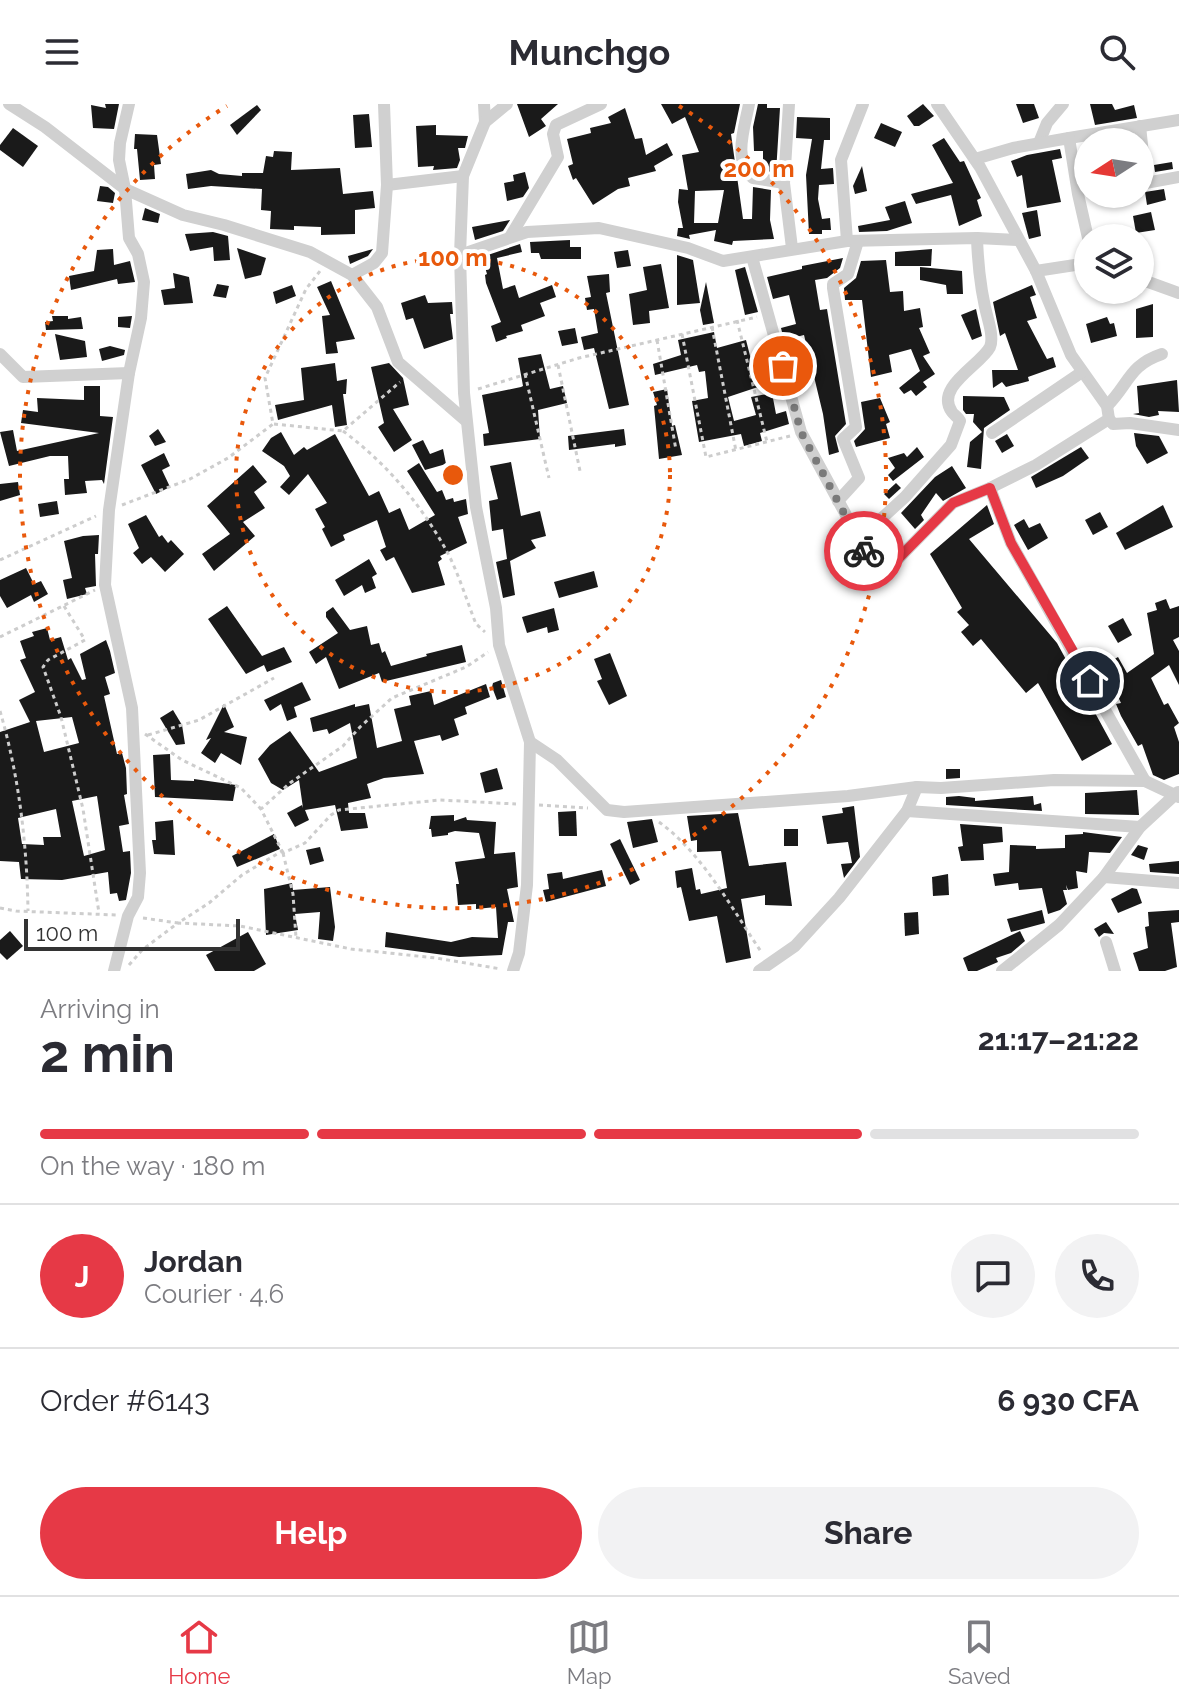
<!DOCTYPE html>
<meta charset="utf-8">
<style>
body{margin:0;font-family:Raleway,sans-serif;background:#f2f2f3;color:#2b2b33;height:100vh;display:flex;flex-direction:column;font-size:30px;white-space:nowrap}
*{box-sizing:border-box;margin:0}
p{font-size:26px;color:#7c7c81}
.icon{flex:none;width:44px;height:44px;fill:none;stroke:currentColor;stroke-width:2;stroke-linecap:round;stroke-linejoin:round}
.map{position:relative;height:867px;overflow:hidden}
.drawer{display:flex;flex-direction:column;background:#fff;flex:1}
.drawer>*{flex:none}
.needle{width:52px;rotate:258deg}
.fabs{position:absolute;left:1074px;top:24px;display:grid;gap:16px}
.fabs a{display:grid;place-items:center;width:80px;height:80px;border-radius:50%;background:#fff;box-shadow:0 2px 6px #0004;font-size:40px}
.scale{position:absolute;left:24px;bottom:20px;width:216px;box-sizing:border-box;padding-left:8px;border:4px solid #333;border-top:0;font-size:22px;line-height:28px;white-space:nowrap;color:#333;-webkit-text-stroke:6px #fff;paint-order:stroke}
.pin{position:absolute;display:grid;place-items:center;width:68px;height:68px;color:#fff;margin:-34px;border:4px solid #fff;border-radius:50%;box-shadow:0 2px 8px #0007}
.courier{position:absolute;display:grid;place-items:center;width:80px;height:80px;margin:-40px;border:6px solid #e63946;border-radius:50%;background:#fff;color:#222;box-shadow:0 2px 10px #0007}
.summary em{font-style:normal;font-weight:700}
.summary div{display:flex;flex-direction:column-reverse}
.summary{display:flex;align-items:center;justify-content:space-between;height:136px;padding:0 40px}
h1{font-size:52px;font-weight:700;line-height:60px}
.bar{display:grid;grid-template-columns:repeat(4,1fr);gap:12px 8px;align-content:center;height:96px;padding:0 40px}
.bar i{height:10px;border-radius:6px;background:#e1e1e2}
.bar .current{background:#e63946}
.bar p{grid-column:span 4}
.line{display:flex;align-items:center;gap:20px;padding:0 40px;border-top:2px solid #e1e1e2}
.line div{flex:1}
.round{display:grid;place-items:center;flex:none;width:84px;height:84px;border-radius:42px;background:#f2f2f3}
.action{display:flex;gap:16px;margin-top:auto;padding:16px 40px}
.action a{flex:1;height:92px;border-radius:48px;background:#e63946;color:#fff;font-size:32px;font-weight:700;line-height:92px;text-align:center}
.action a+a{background:#f2f2f3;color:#2b2b33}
header{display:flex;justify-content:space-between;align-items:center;height:104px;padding:0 40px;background:#fff;font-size:36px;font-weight:700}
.tabs{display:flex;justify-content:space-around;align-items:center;height:112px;border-top:2px solid #e1e1e2;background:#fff;font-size:22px;color:#7c7c81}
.tabs a{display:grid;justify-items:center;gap:4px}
.tabs .current{color:#e63946}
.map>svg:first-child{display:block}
.building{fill:#1a1a1a;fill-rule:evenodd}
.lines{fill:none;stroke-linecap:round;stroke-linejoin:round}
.path{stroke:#cdcdcd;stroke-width:3;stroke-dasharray:4 4;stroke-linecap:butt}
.street{stroke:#d0d0d0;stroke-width:12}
.done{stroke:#7a7a7a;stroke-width:8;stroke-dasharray:0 14.4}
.route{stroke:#e63946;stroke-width:10}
.ring{fill:none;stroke:#e8590c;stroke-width:4;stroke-dasharray:4 8}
.centre{fill:#e8590c;stroke:#fff;stroke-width:4}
.ring-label{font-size:24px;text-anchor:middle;font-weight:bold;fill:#e8590c;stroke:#fff;stroke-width:8;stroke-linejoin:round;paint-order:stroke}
</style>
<header><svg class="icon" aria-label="menu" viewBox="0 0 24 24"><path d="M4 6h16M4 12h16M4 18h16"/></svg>Munchgo<svg class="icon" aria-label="search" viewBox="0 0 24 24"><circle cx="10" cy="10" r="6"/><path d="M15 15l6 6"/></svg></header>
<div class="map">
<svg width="1179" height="867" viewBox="0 0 1179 867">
<rect width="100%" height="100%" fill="#fff"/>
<g class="building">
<polygon points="105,0 119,0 114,25 93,24 91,1 106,4"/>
<polygon points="517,0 558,0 541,15 546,22 529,33"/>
<path d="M661,0H740L734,29L731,30L743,115H752L753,83L771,86L770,116L774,135L733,137L732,141L714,137L716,126L689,131L690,135L677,132L678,124H683L678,98L679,85L688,86L682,51L699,48L685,13L672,20ZM724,86L718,119H694L695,87Z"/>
<polygon points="758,0 767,0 767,4 780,4 776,69 763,66 763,47 754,47 753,23"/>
<polygon points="923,0 934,12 919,22 914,22 907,12"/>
<polygon points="1016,0 1034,0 1039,14 1023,19"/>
<polygon points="1090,0 1112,0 1115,6 1134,1 1137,14 1095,21"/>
<polygon points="257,1 261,6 237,31 230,21"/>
<polygon points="625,4 635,35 642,34 646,51 667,39 673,51 654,62 656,67 628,74 630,82 618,85 593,101 576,74 573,76 568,62 573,60 567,35 591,29 590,24 611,19 608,13"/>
<polygon points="369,10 372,43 355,44 353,11"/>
<polygon points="797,13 830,14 830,36 824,36 821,65 833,64 834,80 819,81 818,95 822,115 830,114 831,126 822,126 822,130 809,130 806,71 812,35 796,34"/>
<polygon points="881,19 902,28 895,43 874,34"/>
<polygon points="436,21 436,31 468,32 465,44 458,44 460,56 457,64 433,66 434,62 418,63 416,22"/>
<polygon points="13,24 38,42 23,63 0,46 0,41"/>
<polygon points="135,30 157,31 161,60 154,61 155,75 140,76 137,45 134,45"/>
<polygon points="944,34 960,58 964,57 981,94 977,96 982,112 959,122 951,91 916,100 911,90 953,79 932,41"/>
<polygon points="1060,45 1062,54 1052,56 1061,98 1027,104 1022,71 1017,73 1011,57 1027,51"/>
<polygon points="274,47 292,48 291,66 340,64 343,90 373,87 375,104 355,106 355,130 321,131 321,123 294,122 294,126 270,125 271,107 261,106 262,85 211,82 188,85 186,70 211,66 219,70 242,72 242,69 263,69 266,52 273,53"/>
<polygon points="1172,58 1173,65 1155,68 1154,61"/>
<polygon points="862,62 867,87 855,90 853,82"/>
<polygon points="525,68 529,84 523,93 507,97 504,79 514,77 513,71"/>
<polygon points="100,82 108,83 115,89 113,99 97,97"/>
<polygon points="1164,85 1166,96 1147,101 1145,88"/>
<polygon points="905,97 912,119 887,127 859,128 858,122 890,116 885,103"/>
<polygon points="145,104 160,110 158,119 142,116"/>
<polygon points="1037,106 1041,132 1029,135 1022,109"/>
<polygon points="1151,108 1155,126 1136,129 1133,112"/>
<polygon points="510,116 503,127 475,136 472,123"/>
<polygon points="213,128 228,132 230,156 214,157 213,143 190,147 185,130"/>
<polygon points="570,136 570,143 581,143 581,155 541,155 539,149 531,149 530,138"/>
<polygon points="520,140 522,148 497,154 503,185 515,181 519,194 552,181 556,193 540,199 545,212 521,221 523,227 506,232 507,234 496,238 491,222 501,218 486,179 485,171 487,170 482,153"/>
<polygon points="237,144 266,154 261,171 245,175"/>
<polygon points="113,145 114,161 130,157 135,178 118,180 117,175 71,186 69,172 94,167 97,146"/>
<polygon points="373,145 368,152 350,160 348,152"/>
<polygon points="932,145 931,162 895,162 895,148"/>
<polygon points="628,146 631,162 617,164 614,148"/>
<polygon points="677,151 693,156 700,199 677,201"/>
<polygon points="843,154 840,164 827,174 815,176 820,206 827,205 846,320 835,332 839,348 829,351 823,310 804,231 784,236 781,224 796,220 789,191 773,195 767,173 802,165 802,162"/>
<polygon points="886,156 890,188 903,187 904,207 920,204 923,223 919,224 930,249 923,252 935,270 923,278 927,283 916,292 911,286 904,290 899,284 920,267 911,245 889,251 892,268 871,273 862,196 845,196 844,184 856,174 861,157"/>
<polygon points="661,160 669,204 649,207 650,219 633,221 629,190 647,186 643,163"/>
<polygon points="745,163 758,208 745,211 735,166"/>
<polygon points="920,163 962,167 963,190 947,190 946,181 920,176"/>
<polygon points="173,169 189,173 193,199 164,201 161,186 175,184"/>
<polygon points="609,170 610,188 606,189 629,301 609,305 594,244 584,246 581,233 598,229 594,205 587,206 585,194 591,193 587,172"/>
<polygon points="331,177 355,235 336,238 338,249 326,250 322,212 330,211 317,183"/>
<polygon points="706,178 714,219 703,221 700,206"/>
<polygon points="217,180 229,182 226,194 213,192"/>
<polygon points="292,181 296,192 276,200 273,188"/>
<polygon points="1032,181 1036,191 1030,193 1037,214 1027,217 1047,255 1053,253 1056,263 1028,273 1029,277 1006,283 1002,278 993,284 992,266 1018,266 1005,229 1000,232 993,198"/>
<polygon points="425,191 428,199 452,198 453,210 450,210 453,235 424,245 413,214 406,216 401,199"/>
<polygon points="1153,200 1153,233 1136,234 1136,205"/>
<polygon points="976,205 982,232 972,236 961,211"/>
<polygon points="52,212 68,212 68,215 81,213 83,225 46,226 45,218 53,217"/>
<polygon points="132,212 130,224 118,223 118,213"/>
<polygon points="1107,213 1110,220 1114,219 1117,232 1091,239 1086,220"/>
<polygon points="575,224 578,239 562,242 558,227"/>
<polygon points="714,228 717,244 746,236 758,283 728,293 734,317 756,311 751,293 772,289 776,310 786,307 789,320 760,329 762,337 744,342 741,330 699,338 692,297 708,294 705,267 699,268 697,261 655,271 653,260 681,251 678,236"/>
<polygon points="55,230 85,237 87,253 60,256"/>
<polygon points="110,242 125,246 124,251 102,257 99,245"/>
<polygon points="541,250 550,285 563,282 567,299 538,306 540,335 484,342 483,330 489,329 482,291 521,283 523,282 518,254"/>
<polygon points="335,259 337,277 347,275 346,290 343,290 347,321 335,323 332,301 278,316 275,301 304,296 301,264"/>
<polygon points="389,259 403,274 409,301 393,305 412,336 394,348 378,323 384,319 383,315 371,263"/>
<polygon points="1177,276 1179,308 1158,307 1159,311 1149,313 1133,310 1139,309 1137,282"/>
<polygon points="84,282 100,282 100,312 113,313 104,380 102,376 85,377 87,389 65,391 64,375 69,375 68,352 50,352 9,362 0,328 13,326 17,347 99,329 21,319 23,306 38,308 37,294 84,296"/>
<polygon points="667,285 672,322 675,321 682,351 659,355 654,302 657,301 653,288"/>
<polygon points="963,292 1004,293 1010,306 984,324 981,365 967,363 970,338 982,328 973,318 974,310 966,310 963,306"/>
<polygon points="880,294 890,318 886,320 890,334 856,343 854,337 865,325 861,298"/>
<polygon points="158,325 166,338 155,342 149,332"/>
<polygon points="624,325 626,341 615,343 615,340 569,346 568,332"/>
<polygon points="281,328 294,351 304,343 307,346 335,330 369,392 379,387 389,409 400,404 409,426 435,411 407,367 419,359 437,388 442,386 446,396 453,394 454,398 466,395 468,410 458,413 467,439 440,452 442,455 438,458 445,481 412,489 394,453 386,457 380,446 386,443 377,416 343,431 345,436 331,443 322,425 325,423 315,405 327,399 308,370 289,391 280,383 290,372 284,362 262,347 271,334"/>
<polygon points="1134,329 1159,332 1168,349 1147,360 1136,342"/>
<polygon points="1007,330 1014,342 1002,349 995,337"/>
<polygon points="423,336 430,350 443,345 446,360 425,366 412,341"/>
<polygon points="917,343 924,353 893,377 888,371 895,364 888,354 904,349 907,353"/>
<polygon points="1081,343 1089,354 1063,372 1036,384 1031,373"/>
<polygon points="164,349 170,362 162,366 170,383 156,390 141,361"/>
<polygon points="511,358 521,412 540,407 546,432 531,436 536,444 510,457 515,491 503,494 496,458 507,455 503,425 492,427 489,397 498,395 490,362"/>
<polygon points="253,361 267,378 254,388 265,404 243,418 255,432 214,467 202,450 230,430 207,402"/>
<polygon points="952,362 966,384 943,397 936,389 921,411 924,416 915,425 901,409 935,373"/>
<polygon points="18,378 20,391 0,397 0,380"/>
<polygon points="896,379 901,384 889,395 884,390"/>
<polygon points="57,397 59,410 40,413 38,400"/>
<polygon points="987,401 994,420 969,435 1057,539 1112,640 1082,657 1038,579 1026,589 981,535 973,542 961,528 969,521 957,508 962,504 930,450"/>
<polygon points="1163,401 1173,423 1125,446 1116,429"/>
<polygon points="1100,408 1108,423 1093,431 1085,416"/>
<polygon points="146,411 159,433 162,431 168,439 171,436 184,450 165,468 151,453 142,460 133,449 139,444 128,420"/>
<polygon points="1024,415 1029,424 1040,419 1048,434 1028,446 1014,421"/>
<polygon points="883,425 897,443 885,455 872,441 876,438 873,434"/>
<polygon points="99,431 98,450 95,450 96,482 85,484 87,490 67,495 63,476 72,474 64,437 83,432"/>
<polygon points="369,455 377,470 372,473 376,484 365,489 362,481 344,492 335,476"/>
<polygon points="26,464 34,480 41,477 48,490 34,498 31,491 7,504 0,492 0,476"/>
<polygon points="594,467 598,483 559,494 554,478"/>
<polygon points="1166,495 1170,505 1179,502 1179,533 1173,536 1179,547 1179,581 1169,561 1151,574 1164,601 1168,599 1179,619 1174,623 1179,638 1179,670 1164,676 1153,671 1142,640 1138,642 1121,612 1116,600 1121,599 1110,576 1105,579 1097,565 1118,553 1127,569 1154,550 1147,509 1157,506 1155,499"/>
<polygon points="227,502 262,552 284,543 292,558 267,568 264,561 246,570 208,515"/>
<polygon points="333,503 350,526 367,522 371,541 379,539 382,549 385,547 391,562 427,552 426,550 462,541 466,558 382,578 379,569 339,585 326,553 316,560 309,548 338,529 326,513 326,508"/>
<polygon points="554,504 559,526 548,529 547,523 527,529 522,513"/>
<polygon points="1123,514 1132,531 1118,539 1108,522"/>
<path d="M47,524L50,536L61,533L68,556L71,554L82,576L86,575L80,550L106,536L110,547L115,569L105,573L110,590L104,592L117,650L122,649L126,664L127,690L124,691L129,720L119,722L123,748L130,747L131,769L126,796L119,797L117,789L110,790L108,768L62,776L21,775L19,758L0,757V628L30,618L19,596L35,588L20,556L26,554L20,537L34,532L32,528ZM72,613L79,639L44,648L36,617ZM97,692L105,746L84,752L72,697ZM56,705L61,733H43L44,741L22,740L18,714Z"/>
<polygon points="610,549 627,592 609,601 597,577 602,575 594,555"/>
<polygon points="501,576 506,593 497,596 492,583 493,579"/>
<polygon points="302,578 311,596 294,603 297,613 287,617 281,600 270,607 264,596"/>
<polygon points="486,580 490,593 465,603 467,610 454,615 459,631 442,637 440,631 414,637 424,670 384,674 367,680 371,694 348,699 349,709 365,709 368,724 341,727 335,701 305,706 309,716 295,723 287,709 302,701 303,704 299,676 283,686 271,679 258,655 270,641 290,627 319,668 357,654 350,619 329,630 327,625 313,628 310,614 355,600 355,603 369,600 377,644 402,637 394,605 411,601 409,592 431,587 434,601"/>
<polygon points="224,600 234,623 224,628 247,633 241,661 221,649 215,659 201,649 211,634 206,636"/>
<polygon points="173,606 182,621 185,640 176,641 160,614"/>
<polygon points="170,650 171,676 194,677 194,675 236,681 233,697 155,693 153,651"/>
<polygon points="497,664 503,685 485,689 480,669"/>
<polygon points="946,665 960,665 960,674 946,675"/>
<polygon points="1137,686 1139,711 1085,710 1085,689"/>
<polygon points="959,692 975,694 975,697 1033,692 1034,701 1041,699 1042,707 946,701 946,693"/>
<polygon points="854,702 860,753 844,774 841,760 852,759 848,738 827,740 822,712 843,709 842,704"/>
<polygon points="576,707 577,732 559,732 558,708"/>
<polygon points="738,709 749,762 786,758 792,802 765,801 765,791 741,795 751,854 726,859 717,812 689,817 681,783 677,784 675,767 692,764 696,786 700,785 701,790 727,784 721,747 697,748 697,736 691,737 687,712"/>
<polygon points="454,711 454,717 466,713 467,716 496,718 494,750 515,748 518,783 507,785 514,818 508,818 502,851 459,853 385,843 386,828 451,838 472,833 498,834 496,803 476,805 476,800 458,801 456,780 459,780 455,758 485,754 479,729 455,727 448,729 448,731 432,733 431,725 429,725 431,712"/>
<polygon points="652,715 658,738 633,744 627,718"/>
<polygon points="173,716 175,751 154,750 152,736 156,736 155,718"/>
<polygon points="960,720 1002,723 1003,738 983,740 984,756 961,757 958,743 963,742"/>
<rect x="784" y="725" width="14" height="17"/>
<polygon points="1083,728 1122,733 1110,749 1089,748 1087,769 1076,767 1078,784 1068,786 1066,781 1067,786 1063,786 1067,800 1060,806 1048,810 1042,784 1019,786 1018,779 995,782 993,770 1009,768 1010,741 1036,742 1036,745 1065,744 1065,731 1083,730"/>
<polygon points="274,730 280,745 237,763 232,752"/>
<polygon points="620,735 640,776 630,781 610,740"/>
<polygon points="1138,741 1148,744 1144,756 1131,751"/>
<polygon points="320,743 324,757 310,761 306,746"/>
<polygon points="1179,757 1179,770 1150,768 1149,760"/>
<polygon points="602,766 606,782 546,798 543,786 549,785 547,770 562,768 563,775"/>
<polygon points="948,770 949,791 933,792 932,773"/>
<polygon points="292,779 293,786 330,783 335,823 333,837 318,835 320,808 295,810 298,826 266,831 264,785"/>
<polygon points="1132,784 1137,785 1142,799 1118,809 1111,795"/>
<polygon points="1042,806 1045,819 1011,828 1007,815"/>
<polygon points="1179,806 1179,818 1171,819 1177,863 1165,867 1139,867 1133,849 1148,844 1145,823 1149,822 1148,808"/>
<polygon points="918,808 919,830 905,832 904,809"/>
<polygon points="1106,818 1114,830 1104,829 1099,833 1094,825"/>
<polygon points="10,827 23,842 7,856 0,849 0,836"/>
<polygon points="1020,827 1025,837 1011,849 996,854 998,858 977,867 968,867 963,854"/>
<polygon points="248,828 266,860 254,867 215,867 206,851"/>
</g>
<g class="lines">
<g class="path">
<polyline points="737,216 767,338"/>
<polyline points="712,223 736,347"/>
<polyline points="682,230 706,353 790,332"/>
<polyline points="657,236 676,346"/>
<polyline points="558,261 580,367"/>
<polyline points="525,270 549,374"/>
<polyline points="478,285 579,254 757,213"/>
<polyline points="274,320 343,327 400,278"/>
<path d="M343,327C386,359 419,398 445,444C458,467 466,495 476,520L485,528"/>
<polyline points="122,401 190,375 228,354 273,320 265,274 306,185 320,167"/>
<polyline points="0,456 96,412"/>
<polyline points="64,502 85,536 48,556 43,563 61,613 83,705 99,809"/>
<polyline points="0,533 95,486"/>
<path d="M0,607C19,672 27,740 28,807"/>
<polyline points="145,630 182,656 241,684 261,705"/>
<polyline points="148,631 199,616 274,574"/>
<polyline points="539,701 588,704"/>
<path d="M659,718C703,750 732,805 762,849"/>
<polyline points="282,747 283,749 305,739 331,711 339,706 440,696 516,700"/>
<polyline points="283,749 293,790 296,834"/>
<polyline points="0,804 16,807 116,811"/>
<polyline points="143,814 178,819 209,799 242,771 282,747 261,705 290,679 343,642 360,623 392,594 466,563 488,548"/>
<polyline points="129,861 142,846 178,819 240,822 351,845 436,854 501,865"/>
</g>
<g class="street">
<polyline points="9,0 45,23 125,85 183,111 224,121 310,148 352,171 377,203 398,258 465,316"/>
<polyline points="484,0 485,18 463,72 460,151 464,289 476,403 496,504 499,541 530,638 527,781 519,849 513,867"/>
<path d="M749,0C745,22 732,57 753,74L784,79"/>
<polyline points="789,0 784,79 792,144"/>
<polyline points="937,0 980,63 1036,167 1071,251 1107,302 1109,315 1036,361 990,384 1011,439 1145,677"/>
<polyline points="485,18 507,0"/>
<polyline points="1140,22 1146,79"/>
<polyline points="1069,34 1179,16"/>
<polyline points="1039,39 1047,19 1063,0"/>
<polyline points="975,55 1013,44 1069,34 1078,90 1088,134"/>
<polyline points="1140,80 1179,73"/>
<polyline points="387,81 463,72"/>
<polyline points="510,133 558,53 553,30 556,21 601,0"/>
<polyline points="847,137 841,56 863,0"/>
<polyline points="460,151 527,128 599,124 688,144 723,157 847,137 977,134 1017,136"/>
<polyline points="752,153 801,328 878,470 884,469 953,399 990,384"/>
<polyline points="1036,167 1088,159"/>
<polyline points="352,171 374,159 382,149 387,81 384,0"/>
<polyline points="1140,175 1179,189"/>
<polyline points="0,250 23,273 129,269"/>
<path d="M1107,302C1129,280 1129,261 1162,250"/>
<polyline points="1109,315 1113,320 1130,319 1179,326"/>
<polyline points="992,329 1082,268"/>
<polyline points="838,397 859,374 843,335 856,323 833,184 833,180 848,170 858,137"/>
<path d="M858,436L905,393L951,341L960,317C958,313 954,311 952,308C934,283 981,261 990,243C993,236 991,227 989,219C981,191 978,164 977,134"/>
<polyline points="530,638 557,656 607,706 624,708 848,692 917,683"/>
<polyline points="907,707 1140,723"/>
<polyline points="1104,773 1179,779"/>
<polyline points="1106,838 1115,867"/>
<polyline points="114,867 128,812 138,793 140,769 132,604 105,481 109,406 129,269 141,214 144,178 138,150 129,134 125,85 119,56 120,39 129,0"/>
<polyline points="759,867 795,842 839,794 907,707 917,683 941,684 1054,676 1145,677 1179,693"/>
<polyline points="1002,867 1059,821 1104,773 1140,723 1178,688"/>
</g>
</g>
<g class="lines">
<polyline class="done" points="783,262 801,328 864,447"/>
<polyline class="route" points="864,447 878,470 884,469 953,399 990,384 1011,439 1090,577"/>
</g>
<g class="ring">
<circle cx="453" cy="371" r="217"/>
<path d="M679 2A433 433 0 1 1 227 2"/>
</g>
<circle cx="453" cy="371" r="12" class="centre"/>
<g class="ring-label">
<text x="759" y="73">200 m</text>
<text x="453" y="162">100 m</text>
</g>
</svg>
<div class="fabs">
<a><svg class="needle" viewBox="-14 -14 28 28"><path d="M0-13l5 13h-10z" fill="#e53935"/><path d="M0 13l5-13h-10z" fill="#7c7c81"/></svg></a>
<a><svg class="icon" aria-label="layers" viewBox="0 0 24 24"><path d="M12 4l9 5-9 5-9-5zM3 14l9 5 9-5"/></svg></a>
</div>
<div class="scale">100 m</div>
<div class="pin" style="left:783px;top:262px;background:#ea580c"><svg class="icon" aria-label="bag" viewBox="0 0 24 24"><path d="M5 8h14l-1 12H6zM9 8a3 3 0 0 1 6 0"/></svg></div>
<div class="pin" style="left:1090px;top:577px;background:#1f2937"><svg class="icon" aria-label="home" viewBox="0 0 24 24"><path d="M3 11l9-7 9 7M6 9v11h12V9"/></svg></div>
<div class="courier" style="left:864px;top:447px"><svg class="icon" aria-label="bike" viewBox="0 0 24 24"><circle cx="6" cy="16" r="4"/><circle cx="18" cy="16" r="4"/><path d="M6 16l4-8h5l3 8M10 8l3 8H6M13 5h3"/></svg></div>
</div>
<section class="drawer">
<div class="summary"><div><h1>2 min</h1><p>Arriving in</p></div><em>21:17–21:22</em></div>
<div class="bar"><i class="current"></i><i class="current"></i><i class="current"></i><i></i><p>On the way · 180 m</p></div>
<div class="line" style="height:144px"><b class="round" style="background:#e63946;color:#fff">J</b><div><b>Jordan</b><p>Courier · 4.6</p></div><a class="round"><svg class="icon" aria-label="chat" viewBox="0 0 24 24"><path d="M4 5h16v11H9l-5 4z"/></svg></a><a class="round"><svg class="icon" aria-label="phone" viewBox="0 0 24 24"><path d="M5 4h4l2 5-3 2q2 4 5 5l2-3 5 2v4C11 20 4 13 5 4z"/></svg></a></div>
<div class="line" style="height:104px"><div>Order #6143</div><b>6 930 CFA</b></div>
<div class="action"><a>Help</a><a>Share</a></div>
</section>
<nav class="tabs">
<a class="current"><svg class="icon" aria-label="home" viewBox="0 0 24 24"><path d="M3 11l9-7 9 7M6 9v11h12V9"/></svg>Home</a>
<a><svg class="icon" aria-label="map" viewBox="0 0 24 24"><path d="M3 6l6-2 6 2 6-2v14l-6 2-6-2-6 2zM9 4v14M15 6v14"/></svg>Map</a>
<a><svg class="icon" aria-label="saved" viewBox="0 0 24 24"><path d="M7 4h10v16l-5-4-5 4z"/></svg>Saved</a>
</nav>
